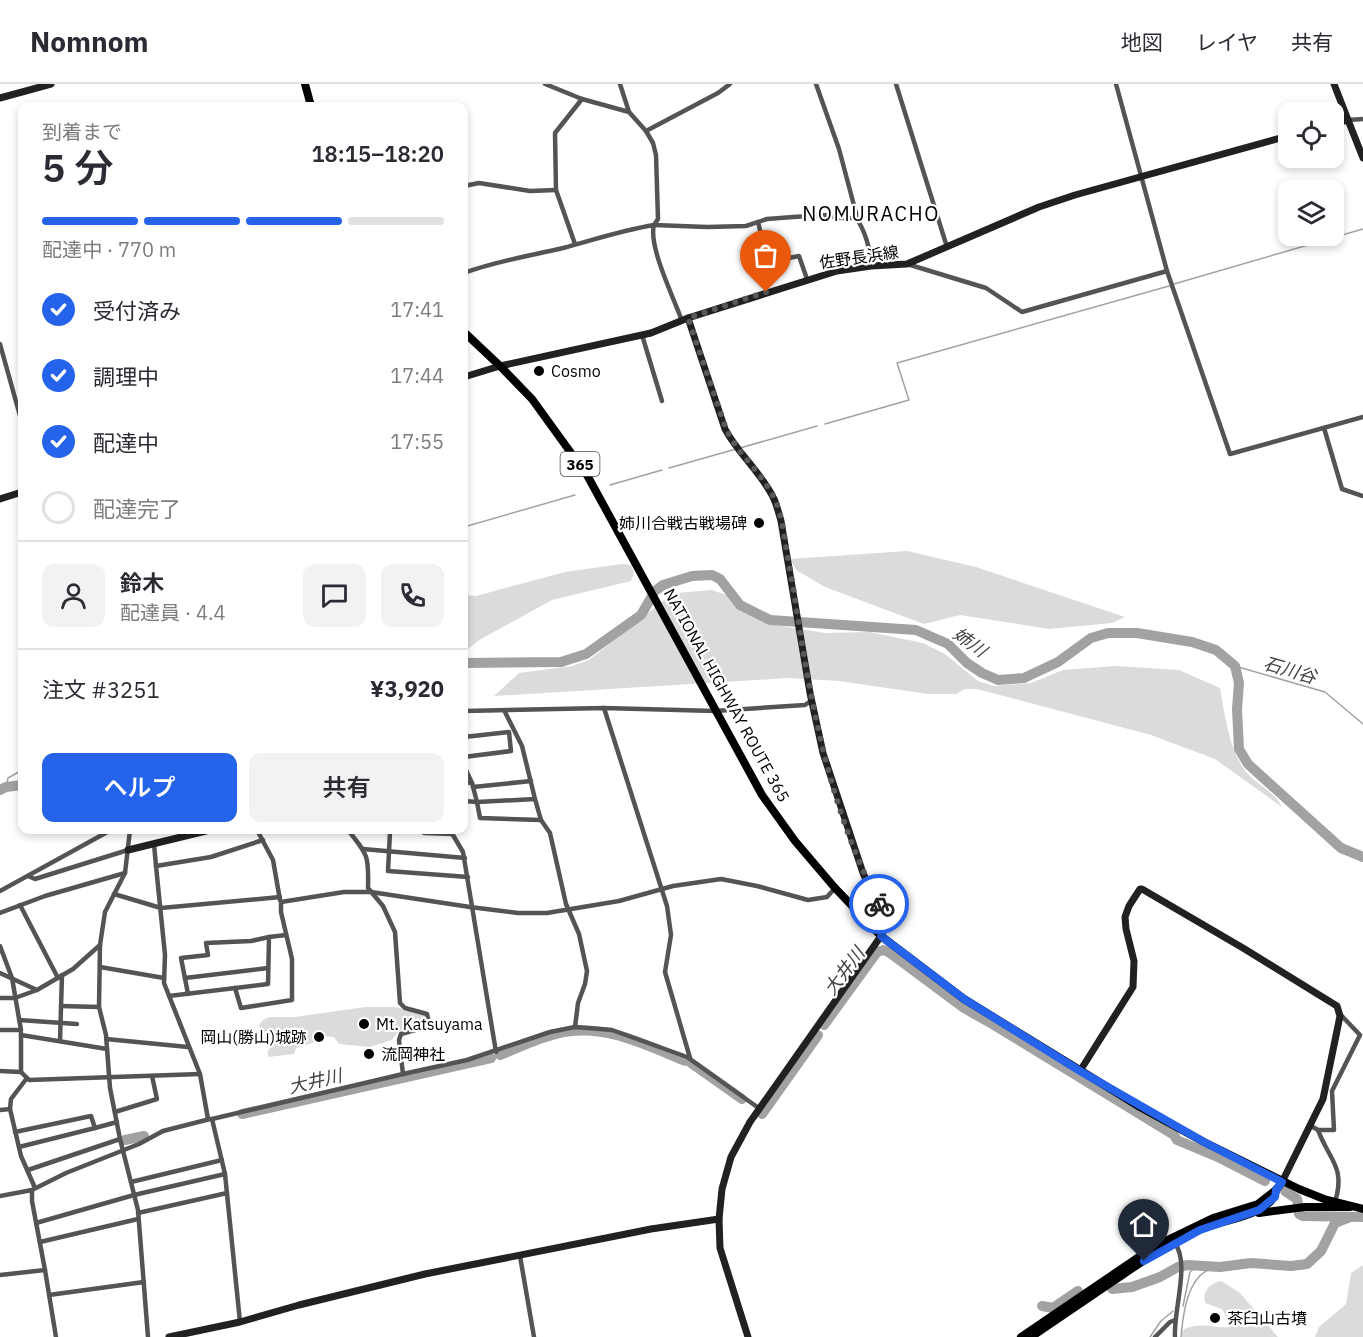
<!DOCTYPE html>
<html lang="ja">
<meta charset="utf-8">
<style>
body{margin:0;font-family:"IBM Plex Sans","Noto Sans JP",sans-serif;background:#f2f2f3;color:#2b2b33;height:100vh;display:flex;flex-direction:column;font-size:22px;white-space:nowrap}
*{box-sizing:border-box;margin:0}
p{font-size:20px;color:#7c7c81}
.icon{flex:none;width:33px;height:33px;fill:none;stroke:currentColor;stroke-width:2;stroke-linecap:round;stroke-linejoin:round}
.map{position:relative;flex:1;overflow:hidden}
.drawer{position:absolute;left:18px;top:18px;width:450px;height:732px;display:flex;flex-direction:column;background:#fff;border-radius:12px;box-shadow:0 3px 9px #0003}
.drawer>*{flex:none}
.controls{position:absolute;left:1278px;top:18px;display:grid;gap:12px}
.controls a{display:grid;place-items:center;width:66px;height:66px;border-radius:12px;background:#fff;box-shadow:0 3px 9px #0003;font-size:30px}
.pin{position:absolute;display:grid;place-items:center;width:51px;height:51px;color:#fff;margin:-62px -26px;border-radius:50% 50% 50% 0;rotate:-45deg;box-shadow:0 0 6px #0007}
.pin .icon{rotate:45deg}
.courier{position:absolute;display:grid;place-items:center;width:60px;height:60px;margin:-30px;border:4px solid #2563eb;border-radius:50%;background:#fff;color:#222;box-shadow:0 2px 8px #0007}
.summary em{font-style:normal;font-weight:600}
.summary div{display:flex;flex-direction:column-reverse}
.summary{display:flex;align-items:center;justify-content:space-between;height:102px;padding:0 24px}
h1{font-size:39px;font-weight:600;line-height:45px}
.bar{display:grid;grid-template-columns:repeat(4,1fr);gap:9px 6px;align-content:center;height:72px;padding:0 24px}
.bar i{height:8px;border-radius:4px;background:#e1e1e2}
.bar .active{background:#2563eb}
.bar p{grid-column:span 4}
.line{display:flex;align-items:center;gap:15px;padding:0 24px;border-top:2px solid #e1e1e2}
.line div{flex:1}
.round{display:grid;place-items:center;flex:none;width:63px;height:63px;border-radius:12px;background:#f2f2f3}
ol{padding:0 24px;list-style:none}
li{display:flex;align-items:center;gap:18px;height:66px}
li p{margin-inline-start:auto}
li .icon{padding:6px;border-radius:50%;background:#2563eb;color:#fff;stroke-width:4}
li:last-child{color:#7c7c81}
li i{width:33px;height:33px;border:3px solid #e1e1e2;border-radius:50%}
.button{display:flex;gap:12px;margin-top:auto;padding:12px 24px}
.button a{flex:1;height:69px;border-radius:12px;background:#2563eb;color:#fff;font-size:24px;font-weight:600;line-height:69px;text-align:center}
.button a+a{background:#f2f2f3;color:#2b2b33}
header{display:flex;align-items:center;gap:36px;box-sizing:border-box;height:84px;padding:0 30px;background:#fff;border-bottom:2px solid #e1e1e2}
header strong{font-size:28px}
nav{display:flex;gap:33px;margin-inline-start:auto;font-size:21px}
.map>svg:first-child{display:block}
.green{fill:#dbdbdb}
.lines{fill:none;stroke-linecap:round;stroke-linejoin:round}
.stream{stroke:#a2a2a2;stroke-width:1.5}
.river{stroke:#a2a2a2;stroke-width:10}
.street{stroke:#545454;stroke-width:4.5}
.secondary{stroke:#212121;stroke-width:7}
.primary{stroke:#000;stroke-width:8}
.highway{stroke:#000;stroke-width:8}
.done{stroke:#595959;stroke-width:6;stroke-dasharray:0 10.8}
.route{stroke:#2563eb;stroke-width:8}
.poi-dot{fill:#000;stroke:#fff;stroke-width:2}
.labels{text-anchor:middle;dominant-baseline:central;stroke-width:4.5;stroke-linejoin:round;paint-order:stroke}
.shield{fill:#fff;stroke:#4c4c4c;stroke-width:1.5}
.shield-label{font-size:15px;font-weight:bold;fill:#000}
.street-label{font-size:16px;fill:#000;stroke:#fff}
.poi-label{font-size:16px;fill:#000;stroke:#fff;text-anchor:start}
.water-label{font-size:18px;font-style:italic;fill:#434343;stroke:#fff}
.quarter-label{font-size:20px;letter-spacing:1.5px;fill:#000;stroke:#fff}
</style>
<header>
<strong>Nomnom</strong>
<nav><a>地図</a><a>レイヤ</a><a>共有</a></nav>
</header>
<div class="map">
<svg width="1363" height="1253" viewBox="0 0 1363 1253">
<rect width="100%" height="100%" fill="#fff"/>
<g class="green">
<polygon points="907,467 976,483 1125,533 1112,539 1049,545 960,531 924,540 825,503 796,486 790,475"/>
<polygon points="622,480 631,481 634,489 631,497 552,516 481,555 464,568 464,511 476,512 565,488"/>
<path d="M712,506L729,512L741,527L775,541L825,549L869,548L923,559L945,570L978,597L994,602L1031,599L1063,586L1115,582L1179,586L1220,604C1225,632 1229,668 1248,690C1259,702 1275,708 1282,723L1215,675L1151,651L977,605H965L956,610H928L839,597L789,594L494,612L519,589L572,582L589,576L669,512L677,509Z"/>
<path d="M365,923H393L425,928L428,939C411,942 402,941 392,956L370,963L339,960L334,953L323,952L318,957L296,964L294,970L268,973V967L271,962L261,957L262,950L259,941L263,936L269,933H295Z"/>
<polygon points="1363,1181 1363,1253 1315,1253 1319,1243 1346,1220 1351,1189"/>
<path d="M1221,1197L1240,1209L1278,1253H1181L1183,1246C1199,1237 1214,1245 1230,1243L1231,1241L1222,1225L1205,1219C1202,1207 1210,1199 1221,1197Z"/>
</g>
<g class="lines">
<g class="stream">
<polyline points="1174,200 1363,145"/>
<polyline points="825,340 909,316 897,279 1169,202"/>
<polyline points="740,364 817,342"/>
<polyline points="669,384 736,365"/>
<polyline points="610,401 662,386"/>
<polyline points="464,443 575,411"/>
<polyline points="1235,582 1325,608 1363,640"/>
<polyline points="6,703 8,694 22,686"/>
<polyline points="1183,1222 1190,1188 1197,1182"/>
<polyline points="1150,1253 1161,1237 1173,1227"/>
<path d="M1181,1253C1183,1230 1187,1193 1212,1184V1182"/>
</g>
<g class="river">
<polyline points="464,579 561,578 586,570 641,531 655,507 663,501 692,492 712,491 720,495 740,521 770,536 916,546 948,560 967,579 982,589 998,596 1024,594 1058,578 1091,554 1108,549 1137,549 1192,558 1216,566 1235,582 1239,599 1237,625 1239,665 1248,680 1341,764 1363,773"/>
<polyline points="0,706 6,703 22,701"/>
<polyline points="824,941 877,868 884,866 890,869 964,924 994,941 1174,1051 1177,1056 1220,1074 1265,1097"/>
<path d="M500,971C518,964 537,954 556,950C602,938 644,960 685,977"/>
<polyline points="691,979 742,1015"/>
<polyline points="242,1030 491,974"/>
<polyline points="762,1030 818,951"/>
<polyline points="125,1056 144,1052"/>
<polyline points="1285,1107 1297,1115 1298,1120"/>
<polyline points="1299,1130 1303,1132 1363,1133"/>
<polyline points="1112,1205 1132,1203 1160,1193 1178,1183 1188,1181 1220,1183 1251,1179 1291,1182 1307,1180 1321,1167 1335,1139 1350,1133"/>
<polyline points="1042,1222 1053,1224 1078,1207"/>
</g>
<g class="street">
<path d="M545,0L582,15L629,28L646,47L653,59L656,71L658,135L654,141L707,143L746,142L767,135L793,133L828,131L839,134H856C865,146 871,167 871,182"/>
<polyline points="620,0 629,28"/>
<polyline points="816,0 839,65 856,129 856,134"/>
<polyline points="896,0 947,163"/>
<polyline points="1116,0 1167,187"/>
<polyline points="1348,36 1363,35"/>
<polyline points="646,47 718,9 730,0"/>
<polyline points="464,102 479,99 530,107 556,106"/>
<polyline points="758,138 768,178 799,172 807,195"/>
<polyline points="575,160 556,106 555,49 582,15"/>
<polyline points="907,180 986,204 1022,228 1167,187 1230,370 1363,333"/>
<path d="M464,189C496,177 529,172 563,164C593,156 623,146 654,141C648,162 674,214 682,237"/>
<polyline points="642,251 662,317"/>
<polyline points="0,260 22,339"/>
<polyline points="1324,344 1342,405 1363,412"/>
<polyline points="604,624 667,822 671,851 665,888 690,974"/>
<polyline points="504,626 522,662 535,715 477,718 480,734 541,736 535,715"/>
<polyline points="464,627 604,624 715,627 805,621 812,616"/>
<polyline points="464,653 509,648 511,667 464,673"/>
<polyline points="464,682 472,699 464,698"/>
<polyline points="473,703 531,697"/>
<polyline points="464,717 477,718 472,699"/>
<polyline points="541,736 550,749 566,820 579,850 587,887 585,900 578,919 575,943"/>
<polyline points="257,746 273,776 280,816"/>
<polyline points="387,746 390,748 388,787 468,793"/>
<polyline points="450,746 463,768 496,968"/>
<polyline points="424,749 453,750"/>
<polyline points="154,760 156,782 211,773 263,756"/>
<polyline points="363,765 465,774"/>
<polyline points="156,782 165,871 164,899 200,990 208,1035"/>
<polyline points="125,789 105,828 100,861 99,923 106,951 110,1004 120,1055 138,1126 148,1253"/>
<polyline points="28,792 35,795 128,766"/>
<polyline points="0,807 111,746"/>
<polyline points="114,810 161,824 280,813"/>
<polyline points="20,821 58,894"/>
<polyline points="0,829 45,812 125,789 130,746"/>
<polyline points="0,862 12,894 21,946 0,946"/>
<polyline points="100,883 164,894"/>
<polyline points="0,889 37,906 73,885 100,861"/>
<polyline points="185,894 268,884"/>
<polyline points="235,904 241,924 292,916 292,875 281,828 281,818 344,808 371,808 470,823 518,829 547,829 619,817 673,802 721,795 757,802 808,816 827,813 835,804"/>
<polyline points="188,910 181,874 208,871 206,859 251,857 269,853"/>
<polyline points="169,912 268,900 269,853 286,851"/>
<polyline points="0,914 15,914 37,906"/>
<polyline points="61,922 99,923"/>
<polyline points="19,936 77,940"/>
<polyline points="21,951 107,965"/>
<polyline points="106,955 188,963"/>
<polyline points="60,957 62,891"/>
<polyline points="0,987 21,988 21,949"/>
<polyline points="21,988 29,996 200,990"/>
<polyline points="403,990 467,976 550,948 575,943 612,946 687,973 760,1025"/>
<polyline points="10,1025 21,1072 35,1104"/>
<polyline points="0,1026 10,1025 11,1015 27,994"/>
<polyline points="115,1028 157,1015 152,992"/>
<path d="M1311,1042L1318,1046C1329,1076 1346,1083 1335,1118"/>
<polyline points="95,1044 117,1038"/>
<polyline points="1318,1046 1334,1046 1332,1007 1360,951 1339,929"/>
<polyline points="15,1048 91,1032 95,1044 19,1063"/>
<polyline points="28,1086 120,1055"/>
<polyline points="131,1098 222,1076"/>
<polyline points="0,1112 32,1106 66,1089 139,1060 163,1047 210,1035"/>
<polyline points="138,1129 227,1109"/>
<polyline points="36,1139 134,1111 225,1090"/>
<polyline points="40,1158 138,1135"/>
<path d="M1174,1158C1191,1178 1173,1227 1175,1253"/>
<polyline points="520,1172 534,1253"/>
<polyline points="45,1186 56,1253"/>
<polyline points="0,1191 45,1186 32,1117 32,1106"/>
<polyline points="49,1211 144,1198"/>
<path d="M240,1238L225,1090L212,1035L403,990L399,956L401,950L426,943L429,939L427,930L405,924L400,919L395,848L383,822L368,804C369,772 368,771 348,746"/>
<polyline points="1155,1253 1170,1238 1175,1236"/>
</g>
<g class="secondary">
<polyline points="1334,0 1348,36"/>
<polyline points="0,14 51,0"/>
<polyline points="1334,40 1348,36 1363,74"/>
<path d="M688,234L725,345C738,370 762,389 774,415C777,422 779,430 781,437L810,609L823,669L863,789L886,839L881,852L750,1038L731,1073L722,1105L719,1135L720,1164L748,1253"/>
<polyline points="464,293 500,282 651,249 688,234 837,187 871,182 907,180 1039,123 1075,111 1288,52"/>
<polyline points="0,415 22,408"/>
<polyline points="128,766 210,746"/>
<polyline points="1080,987 1133,903 1134,877 1126,845 1125,833 1129,822 1140,805 1142,805 1243,864 1337,922 1340,932 1323,1015 1282,1098"/>
<polyline points="169,1253 240,1238 299,1221 425,1190 651,1145 719,1135"/>
</g>
<g class="primary">
<polyline points="1259,1129 1305,1123 1350,1123"/>
<polyline points="1021,1253 1155,1162 1213,1134 1258,1120 1276,1106 1282,1098"/>
<path d="M1031,1253C1059,1234 1087,1215 1115,1196C1143,1177 1171,1157 1203,1144C1223,1136 1273,1131 1276,1106"/>
</g>
<g class="highway">
<polyline points="305,0 311,22"/>
<polyline points="464,248 500,282 532,315 587,391 762,711 795,757 835,804 881,852 964,915 1140,1023 1204,1058 1299,1105 1324,1115 1363,1125"/>
</g>
</g>
<g class="lines">
<path class="done" d="M766,208L688,234L726,345C738,371 763,389 775,416C782,432 784,451 787,469C792,497 797,526 801,554C816,646 836,737 879,820"/>
<polyline class="route" points="879,820 886,839 881,852 964,915 1080,987 1204,1058 1282,1098 1276,1106 1275,1113 1259,1126 1200,1146 1144,1177"/>
</g>
<g class="poi-dot">
<circle cx="539" cy="287" r="6"/>
<circle cx="759" cy="439" r="6"/>
<circle cx="364" cy="940" r="6"/>
<circle cx="319" cy="953" r="6"/>
<circle cx="369" cy="970" r="6"/>
<circle cx="1215" cy="1234" r="6"/>
</g>
<g class="labels">
<rect class="shield" x="560.5" y="368" width="39" height="24" rx="4.5"/>
<g class="shield-label">
<text x="580" y="380">365</text>
</g>
<g class="street-label">
<text transform="translate(859 173) rotate(-8)">佐野長浜線</text>
<text transform="translate(727 611) rotate(61)">NATIONAL HIGHWAY ROUTE 365</text>
</g>
<g class="poi-label">
<text x="551" y="287">Cosmo</text>
<text x="747" y="439" text-anchor="end">姉川合戦古戦場碑</text>
<text x="376" y="940">Mt. Katsuyama</text>
<text x="307" y="953" text-anchor="end">岡山(勝山)城跡</text>
<text x="381" y="970">流岡神社</text>
<text x="1227" y="1234">茶臼山古墳</text>
</g>
<g class="water-label">
<text transform="translate(970 558) rotate(36)">姉川</text>
<text transform="translate(1290 586) rotate(16)">石川谷</text>
<text transform="translate(844 887) rotate(-53)">大井川</text>
<text transform="translate(315 997) rotate(-13)">大井川</text>
</g>
<g class="quarter-label">
<text x="871" y="129">NOMURACHO</text>
</g>
</g>
</svg>
<div class="controls">
<a><svg class="icon" aria-label="locate" viewBox="0 0 24 24"><circle cx="12" cy="12" r="6"/><path d="M12 2v4M12 18v4M2 12h4M18 12h4"/></svg></a>
<a><svg class="icon" aria-label="layers" viewBox="0 0 24 24"><path d="M12 4l9 5-9 5-9-5zM3 14l9 5 9-5"/></svg></a>
</div>
<div class="pin" style="left:766px;top:208px;background:#ea580c"><svg class="icon" aria-label="bag" viewBox="0 0 24 24"><path d="M5 8h14l-1 12H6zM9 8a3 3 0 0 1 6 0"/></svg></div>
<div class="pin" style="left:1144px;top:1177px;background:#1f2937"><svg class="icon" aria-label="home" viewBox="0 0 24 24"><path d="M3 11l9-7 9 7M6 9v11h12V9"/></svg></div>
<div class="courier" style="left:879px;top:820px"><svg class="icon" aria-label="bike" viewBox="0 0 24 24"><circle cx="6" cy="16" r="4"/><circle cx="18" cy="16" r="4"/><path d="M6 16l4-8h5l3 8M10 8l3 8H6M13 5h3"/></svg></div>
<section class="drawer">
<div class="summary"><div><h1>5 分</h1><p>到着まで</p></div><em>18:15–18:20</em></div>
<div class="bar"><i class="active"></i><i class="active"></i><i class="active"></i><i></i><p>配達中 · 770 m</p></div>
<ol>
<li><svg class="icon" aria-label="check" viewBox="0 0 24 24"><path d="M5 12l5 5 9-10"/></svg>受付済み<p>17:41</p></li>
<li><svg class="icon" aria-label="check" viewBox="0 0 24 24"><path d="M5 12l5 5 9-10"/></svg>調理中<p>17:44</p></li>
<li><svg class="icon" aria-label="check" viewBox="0 0 24 24"><path d="M5 12l5 5 9-10"/></svg>配達中<p>17:55</p></li>
<li><i></i>配達完了</li>
</ol>
<div class="line" style="height:108px"><a class="round"><svg class="icon" aria-label="person" viewBox="0 0 24 24"><circle cx="12" cy="8" r="4"/><path d="M4 21q1-7 8-7t8 7"/></svg></a><div><b>鈴木</b><p>配達員 · 4.4</p></div><a class="round"><svg class="icon" aria-label="chat" viewBox="0 0 24 24"><path d="M4 5h16v11H9l-5 4z"/></svg></a><a class="round"><svg class="icon" aria-label="phone" viewBox="0 0 24 24"><path d="M5 4h4l2 5-3 2q2 4 5 5l2-3 5 2v4C11 20 4 13 5 4z"/></svg></a></div>
<div class="line" style="height:78px"><div>注文 #3251</div><b>¥3,920</b></div>
<div class="button"><a>ヘルプ</a><a>共有</a></div>
</section>
</div>
